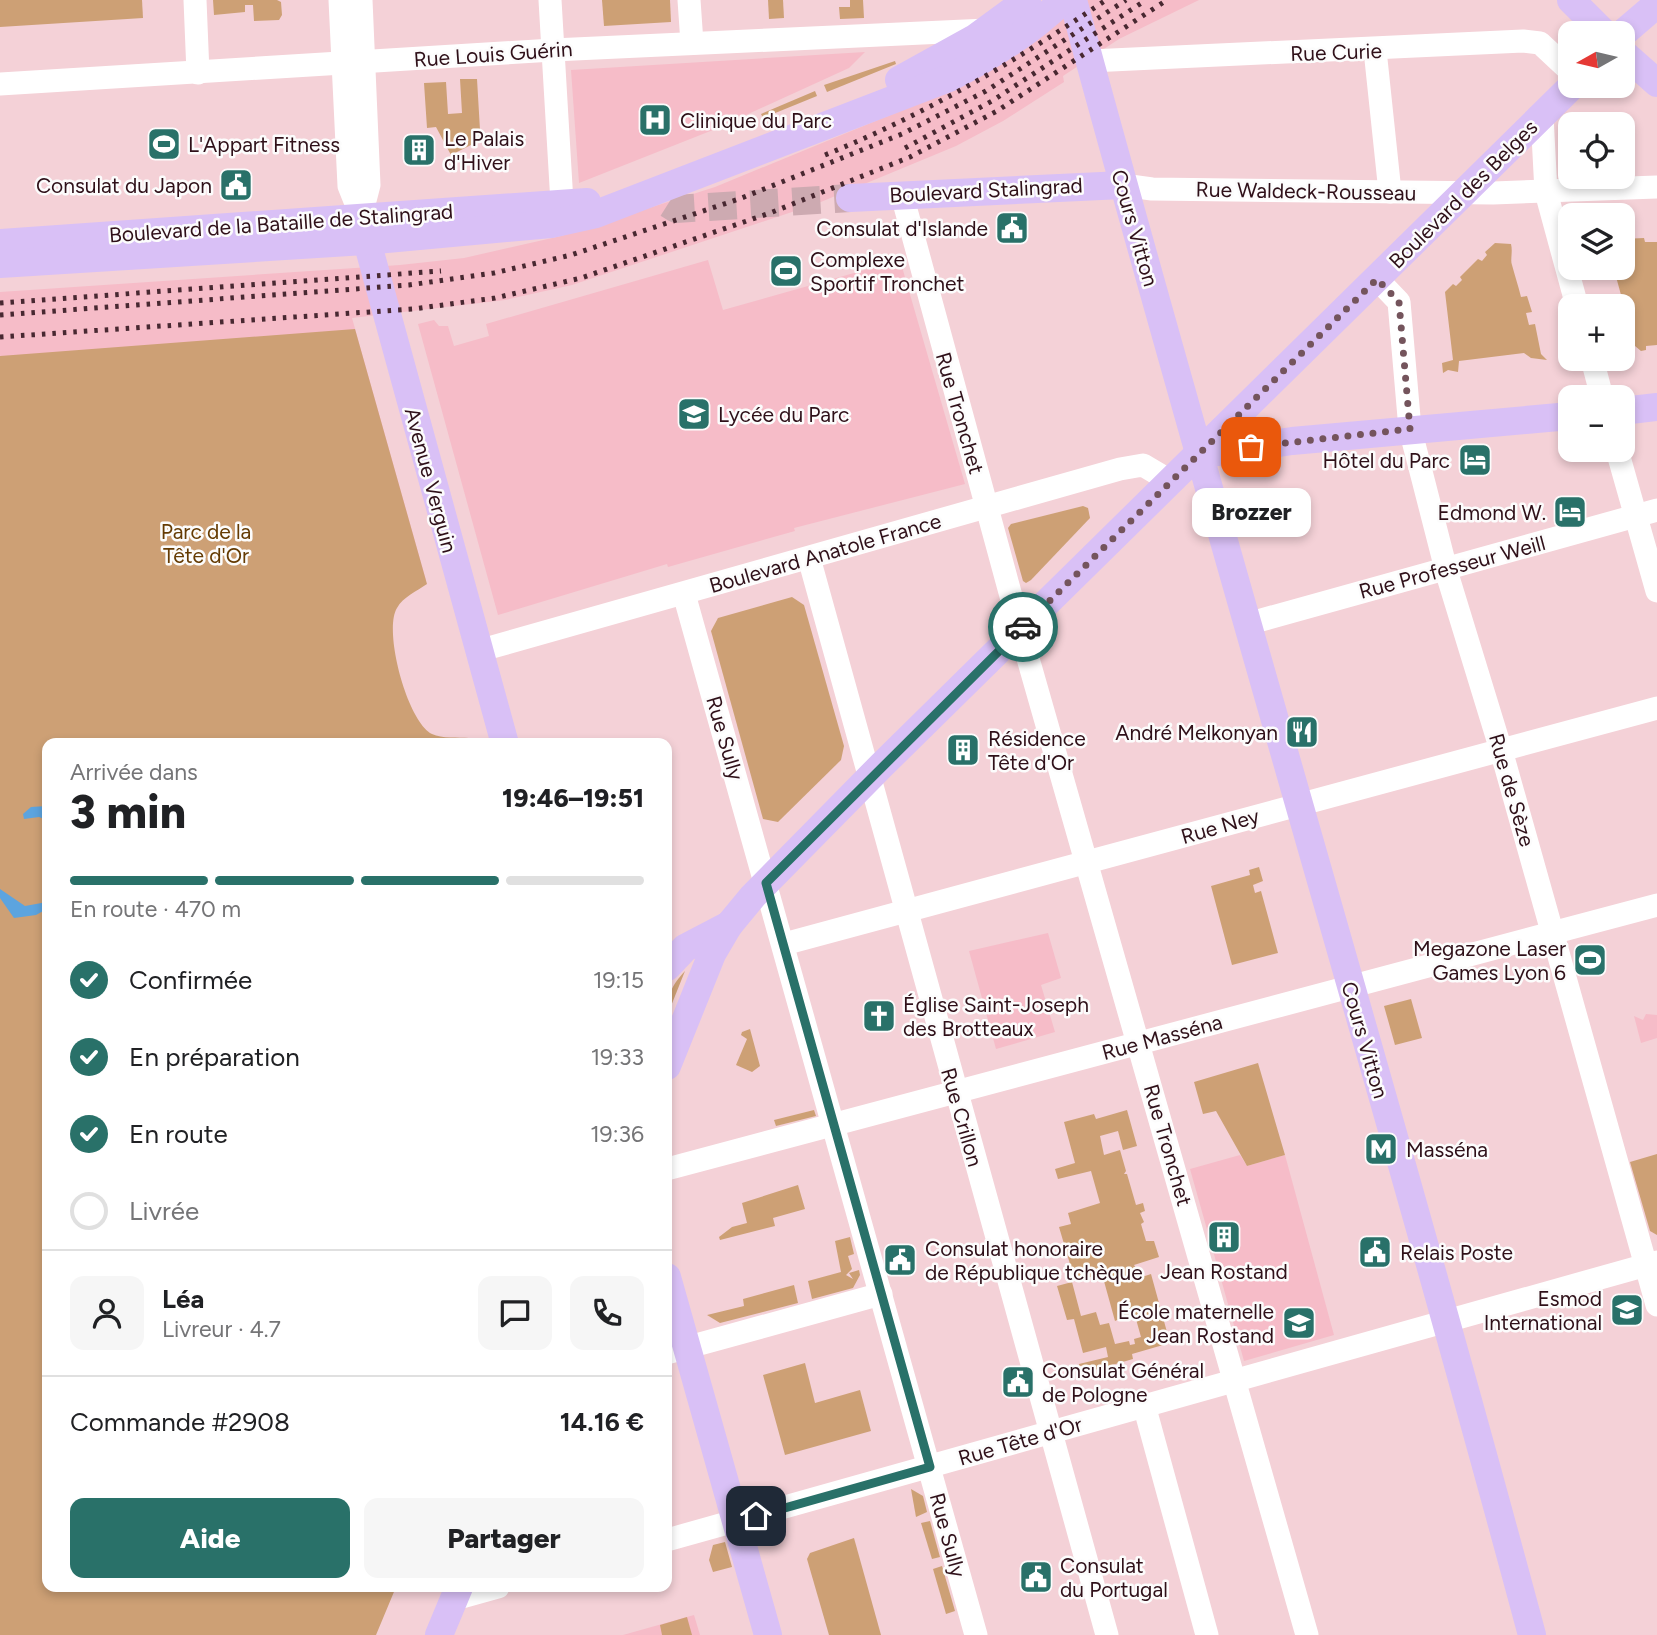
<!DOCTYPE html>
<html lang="fr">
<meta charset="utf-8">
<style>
body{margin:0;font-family:Figtree,sans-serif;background:#f6f6f6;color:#202124;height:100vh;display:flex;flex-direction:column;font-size:26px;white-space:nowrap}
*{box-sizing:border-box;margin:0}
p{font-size:23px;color:#757577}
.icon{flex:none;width:38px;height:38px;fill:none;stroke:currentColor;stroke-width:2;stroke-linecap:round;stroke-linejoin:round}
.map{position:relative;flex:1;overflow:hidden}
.sheet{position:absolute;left:42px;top:738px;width:630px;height:854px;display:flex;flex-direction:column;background:#fff;border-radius:14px;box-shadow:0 4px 10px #0003}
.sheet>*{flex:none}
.needle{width:46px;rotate:262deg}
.buttons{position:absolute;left:1558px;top:21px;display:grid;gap:14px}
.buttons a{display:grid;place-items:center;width:77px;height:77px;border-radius:14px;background:#fff;box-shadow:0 4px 10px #0003;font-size:35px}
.pin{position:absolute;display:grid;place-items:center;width:60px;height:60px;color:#fff;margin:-30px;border-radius:14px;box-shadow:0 4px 10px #0006}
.courier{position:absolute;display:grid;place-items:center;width:70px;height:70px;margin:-35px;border:5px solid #297169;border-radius:50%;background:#fff;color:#222;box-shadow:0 2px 9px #0007}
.bubble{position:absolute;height:49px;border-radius:14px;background:#fff;box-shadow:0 4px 10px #0003;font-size:23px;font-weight:800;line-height:49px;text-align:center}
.headline em{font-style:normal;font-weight:800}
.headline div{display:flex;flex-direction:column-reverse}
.headline{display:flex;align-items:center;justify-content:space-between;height:119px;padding:0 28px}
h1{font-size:46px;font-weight:800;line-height:52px}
.bar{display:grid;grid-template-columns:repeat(4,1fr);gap:10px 7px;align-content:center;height:84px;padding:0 28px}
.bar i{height:9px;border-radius:5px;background:#e0e0e0}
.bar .selected{background:#297169}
.bar p{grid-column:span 4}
.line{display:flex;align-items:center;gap:18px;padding:0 28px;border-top:2px solid #e0e0e0}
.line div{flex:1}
.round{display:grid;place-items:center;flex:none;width:74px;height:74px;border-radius:14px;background:#f6f6f6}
ol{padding:0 28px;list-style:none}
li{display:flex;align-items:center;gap:21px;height:77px}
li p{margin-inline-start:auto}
li .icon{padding:7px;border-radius:50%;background:#297169;color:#fff;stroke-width:4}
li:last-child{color:#757577}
li i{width:38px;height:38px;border:4px solid #e0e0e0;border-radius:50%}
.primary-button{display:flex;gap:14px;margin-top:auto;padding:14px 28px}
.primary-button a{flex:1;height:80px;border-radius:14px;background:#297169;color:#fff;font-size:28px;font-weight:800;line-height:80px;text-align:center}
.primary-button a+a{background:#f6f6f6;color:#202124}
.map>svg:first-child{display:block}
.built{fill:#f6bcc8}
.green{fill:#cda075}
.water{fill:#5ca4df}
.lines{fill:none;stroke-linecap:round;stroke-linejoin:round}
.major-tunnel{stroke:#cdaab1;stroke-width:28;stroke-dasharray:28 14;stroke-linecap:butt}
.minor{stroke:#fff;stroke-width:23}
.major{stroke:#d9c0f6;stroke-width:28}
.rail{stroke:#482831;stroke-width:5;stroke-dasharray:3.5 7;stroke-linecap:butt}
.done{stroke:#74545c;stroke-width:7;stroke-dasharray:0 12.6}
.route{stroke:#297169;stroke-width:9}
.labels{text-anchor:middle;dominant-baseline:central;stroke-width:5;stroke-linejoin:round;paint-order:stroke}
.street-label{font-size:21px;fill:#2f1019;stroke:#fcfcfc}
.poi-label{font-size:21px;fill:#2f1019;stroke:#fcfcfc;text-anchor:start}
.park-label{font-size:21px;fill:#653b03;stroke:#fcfcfc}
</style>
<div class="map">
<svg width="1657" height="1635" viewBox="0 0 1657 1635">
<rect width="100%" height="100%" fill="#f4d1d7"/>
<g class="built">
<polygon points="1082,0 1199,0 1119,39 1063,76 1064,82 1003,121 956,146 816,204 572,285 505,300 352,318 426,580 0,421 0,292 400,265 464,258 561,236 715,187 895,113"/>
<polygon points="865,52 849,68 713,130 579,183 571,70"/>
<polygon points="708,260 723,310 900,260 965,484 794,528 795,531 668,567 667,564 498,615 418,324 434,320 439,326 448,326 454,346 489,336 486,324"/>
<polygon points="1048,933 1061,978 1041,985 1055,1032 996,1049 969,951"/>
<polygon points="1646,1014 1657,1015 1657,1038 1641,1043 1634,1016 1643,1020"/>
<polygon points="1240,1155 1247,1166 1285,1155 1334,1335 1244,1361 1190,1169"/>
<polygon points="694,1615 700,1635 623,1635"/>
</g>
<g class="green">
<polygon points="0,0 142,0 143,18 0,27"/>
<polygon points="213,0 277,0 281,2 282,15 279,20 254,21 253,5 245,5 245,12 214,15"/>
<polygon points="602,0 670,0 671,22 604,26"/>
<polygon points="768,0 783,0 784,18 769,19"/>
<polygon points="850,0 863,0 864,18 840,19 839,7 850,7"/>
<polygon points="895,61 896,64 827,92 824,85"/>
<polygon points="460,79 477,79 480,130 472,131 477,142 451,155 436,127 427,128 424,83 446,82 448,114 462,113"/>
<polygon points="815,91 817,96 763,118 761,114"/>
<polygon points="1644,238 1645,242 1657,242 1657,345 1646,346 1646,350 1641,351 1635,346 1615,273 1611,273 1610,268 1622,268 1622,239"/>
<path d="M1495,243L1511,244C1513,252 1510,260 1512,265C1515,276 1518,285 1521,297L1527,296L1532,312L1526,313L1529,325L1535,324L1541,354L1547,360L1531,358L1524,353L1459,361L1458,372L1448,370L1443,373L1442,363L1453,360L1445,292L1453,284L1456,286L1462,280L1460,277L1478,259L1482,261L1487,255L1485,252Z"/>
<path d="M355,329L427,584C417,591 403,597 397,608C383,630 407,721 432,734C442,739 458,737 469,738L471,744H47V1587H396L376,1635H0V356Z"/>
<polygon points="1083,506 1088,508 1090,518 1031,580 1026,583 1023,581 1008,528 1011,524"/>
<polygon points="792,597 804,605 844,746 841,760 778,822 763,819 711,631 718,618"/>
<polygon points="1259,867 1263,881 1253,885 1255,893 1261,891 1278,953 1232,965 1211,886 1250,875 1249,870"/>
<path d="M685,971L667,1016C667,996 671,986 685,971Z"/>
<polygon points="1411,999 1422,1038 1395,1045 1384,1006"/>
<polygon points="750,1029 760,1066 752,1072 736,1065 747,1039 741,1035 742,1032"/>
<polygon points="1258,1063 1285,1155 1247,1166 1216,1111 1203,1114 1194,1082"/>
<polygon points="814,1110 816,1116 776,1126 774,1120"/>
<polygon points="1127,1110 1137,1146 1123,1150 1118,1131 1100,1136 1104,1155 1120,1150 1126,1171 1124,1174 1127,1174 1136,1205 1143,1203 1145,1211 1140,1213 1144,1222 1141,1224 1146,1241 1154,1241 1159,1257 1134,1265 1142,1277 1151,1274 1170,1343 1132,1354 1133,1359 1091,1371 1090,1365 1079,1366 1079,1364 1108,1357 1106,1347 1083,1353 1074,1319 1067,1320 1057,1286 1072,1282 1081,1316 1096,1312 1100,1325 1109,1323 1115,1344 1129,1341 1130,1345 1135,1344 1134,1339 1141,1337 1134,1312 1115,1321 1102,1274 1075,1281 1059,1227 1071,1224 1068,1213 1100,1203 1091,1171 1058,1179 1055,1169 1075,1163 1064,1122 1094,1114 1096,1119"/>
<polygon points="1657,1154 1657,1235 1650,1231 1630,1162"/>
<polygon points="798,1185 805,1209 773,1218 775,1226 720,1240 719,1237 732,1227 747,1223 742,1203"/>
<polygon points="850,1237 854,1254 848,1256 852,1269 846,1275 853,1279 849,1273 859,1270 860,1275 853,1288 812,1299 808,1281 841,1272 835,1241"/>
<polygon points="794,1285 798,1303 720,1323 707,1315 744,1306 743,1299"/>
<polygon points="805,1363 815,1403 860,1390 871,1431 785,1455 763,1375"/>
<polygon points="911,1489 923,1496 927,1512 916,1517"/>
<polygon points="930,1521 940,1557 932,1559 921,1523"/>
<polygon points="854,1538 881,1635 829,1635 807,1559 810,1553"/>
<polygon points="725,1542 732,1567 713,1572 709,1560 713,1545"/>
<polygon points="942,1566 955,1611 946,1614 933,1569"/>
<polygon points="687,1617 692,1635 662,1635 660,1625"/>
</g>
<g class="water">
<polygon points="47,806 47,820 39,817 24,819 23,814 31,807"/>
<polygon points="0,889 25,906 47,902 47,909 36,915 14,918 0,898"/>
</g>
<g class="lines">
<polyline class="major-tunnel" points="668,204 676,209 850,198"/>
<g class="minor">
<polyline points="195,0 198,73"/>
<polyline points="340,0 349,186 361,216"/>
<polyline points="361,0 369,185 361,216"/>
<polyline points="550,0 562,203"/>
<polyline points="689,0 692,43"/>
<polyline points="1375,50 1390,192"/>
<polyline points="1090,61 1523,41 1540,43 1570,71"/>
<polyline points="0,84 553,50 987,30"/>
<polyline points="1542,116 1546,192 1577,306"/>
<polyline points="1123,185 1152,189 1493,193 1657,187"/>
<polyline points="902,195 1027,655 1307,1635"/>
<polyline points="1377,279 1399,302 1410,429 1416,452 1448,577 1501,750 1657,1305"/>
<polyline points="1592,359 1602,397"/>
<polyline points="1617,450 1657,591"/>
<polyline points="809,558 1107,1635"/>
<polyline points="684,594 976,1635"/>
<polyline points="1247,624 1657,510"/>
<polyline points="478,651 1120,469 1143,465 1170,481"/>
<polyline points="784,944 1657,708"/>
<polyline points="667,1169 1657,905"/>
<polyline points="667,1353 881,1294"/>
<polyline points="1144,1405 1207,1635"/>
<polyline points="667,1540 1657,1262"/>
<polyline points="455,1599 498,1587"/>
</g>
<g class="major">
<path d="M1073,0C1221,547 1385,1088 1532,1635"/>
<polyline points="1571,0 1604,33"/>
<polyline points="1622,34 1657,4"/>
<polyline points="1622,52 1657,83"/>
<polyline points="899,80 975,38 1027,0"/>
<polyline points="850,198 1123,185"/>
<polyline points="362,223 505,744"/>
<polyline points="0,243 587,202"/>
<path d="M0,264L365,241L551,224L596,214L949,78C990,57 1030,33 1063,0"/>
<polyline points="1622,411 1657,407"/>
<polyline points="1198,455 1292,441 1570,416"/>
<polyline points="667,967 685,948 729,925"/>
<polyline points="667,1066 712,954 729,925 753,896 882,765 1572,86"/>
<polyline points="667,1277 768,1635"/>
<polyline points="439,1635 459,1587"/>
</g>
<g class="rail">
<polyline points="905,148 992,101 1146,0"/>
<path d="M825,155C926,114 1016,61 1106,0"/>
<polyline points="0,303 441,271"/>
<polyline points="0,315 409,285 494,273 571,255 739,199 902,134 986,91 1126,0"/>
<polyline points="0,337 413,309 495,298 581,278 770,213 910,157 997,111 1167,0"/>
</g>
</g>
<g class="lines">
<polyline class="done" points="1023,627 1377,279 1399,302 1410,429 1251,447"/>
<polyline class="route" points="756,1516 930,1467 766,883 1023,627"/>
</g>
<defs>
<symbol id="hospital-square" viewBox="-11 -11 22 22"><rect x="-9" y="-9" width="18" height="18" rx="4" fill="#297169" stroke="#fcfcfc"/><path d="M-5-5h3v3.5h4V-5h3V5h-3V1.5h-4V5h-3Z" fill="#fff"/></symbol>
<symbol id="stadium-square" viewBox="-11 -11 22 22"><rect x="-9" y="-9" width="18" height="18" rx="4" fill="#297169" stroke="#fcfcfc"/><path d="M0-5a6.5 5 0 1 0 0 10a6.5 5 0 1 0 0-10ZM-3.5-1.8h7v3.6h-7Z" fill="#fff"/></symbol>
<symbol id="building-square" viewBox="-11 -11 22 22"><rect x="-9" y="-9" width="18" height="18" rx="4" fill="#297169" stroke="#fcfcfc"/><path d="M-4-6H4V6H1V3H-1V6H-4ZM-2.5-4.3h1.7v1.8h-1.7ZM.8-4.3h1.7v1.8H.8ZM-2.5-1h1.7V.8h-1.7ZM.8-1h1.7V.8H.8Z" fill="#fff"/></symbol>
<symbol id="civic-square" viewBox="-11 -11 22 22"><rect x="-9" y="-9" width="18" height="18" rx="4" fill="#297169" stroke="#fcfcfc"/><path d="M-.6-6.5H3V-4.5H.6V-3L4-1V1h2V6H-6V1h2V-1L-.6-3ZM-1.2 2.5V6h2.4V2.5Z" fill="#fff"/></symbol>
<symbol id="school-square" viewBox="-11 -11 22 22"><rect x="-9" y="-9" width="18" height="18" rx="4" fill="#297169" stroke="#fcfcfc"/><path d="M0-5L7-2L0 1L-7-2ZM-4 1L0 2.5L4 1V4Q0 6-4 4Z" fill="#fff"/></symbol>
<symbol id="hotel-square" viewBox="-11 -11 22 22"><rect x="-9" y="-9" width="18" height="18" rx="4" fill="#297169" stroke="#fcfcfc"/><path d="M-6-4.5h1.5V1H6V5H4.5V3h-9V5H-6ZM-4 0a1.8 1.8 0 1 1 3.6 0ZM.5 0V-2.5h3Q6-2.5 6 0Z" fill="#fff"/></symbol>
<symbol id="restaurant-square" viewBox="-11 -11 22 22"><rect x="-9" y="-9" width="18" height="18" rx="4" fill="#297169" stroke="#fcfcfc"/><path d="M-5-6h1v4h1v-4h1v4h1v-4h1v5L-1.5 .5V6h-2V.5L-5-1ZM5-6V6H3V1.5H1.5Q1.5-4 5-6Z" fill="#fff"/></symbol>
<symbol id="church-square" viewBox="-11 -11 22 22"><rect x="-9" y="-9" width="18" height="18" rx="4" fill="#297169" stroke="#fcfcfc"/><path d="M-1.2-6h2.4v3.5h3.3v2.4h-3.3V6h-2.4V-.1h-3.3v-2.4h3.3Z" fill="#fff"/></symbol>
<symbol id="metro-square" viewBox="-11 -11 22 22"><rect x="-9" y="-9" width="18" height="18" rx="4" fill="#297169" stroke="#fcfcfc"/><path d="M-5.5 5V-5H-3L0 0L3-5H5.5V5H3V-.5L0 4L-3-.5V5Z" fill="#fff"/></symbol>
<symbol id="university-square" viewBox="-11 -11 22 22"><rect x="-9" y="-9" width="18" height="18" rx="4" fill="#297169" stroke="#fcfcfc"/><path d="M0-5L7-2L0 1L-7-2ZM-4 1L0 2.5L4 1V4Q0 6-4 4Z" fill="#fff"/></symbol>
</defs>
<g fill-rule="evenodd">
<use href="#hospital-square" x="636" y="101" width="38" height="38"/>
<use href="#stadium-square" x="145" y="125" width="38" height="38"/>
<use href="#building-square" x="400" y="131" width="38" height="38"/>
<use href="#civic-square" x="217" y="166" width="38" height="38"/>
<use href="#civic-square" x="993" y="209" width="38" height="38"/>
<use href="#stadium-square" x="767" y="252" width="38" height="38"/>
<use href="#school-square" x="675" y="395" width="38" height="38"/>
<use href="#hotel-square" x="1456" y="441" width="38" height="38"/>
<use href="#hotel-square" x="1551" y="493" width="38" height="38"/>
<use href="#restaurant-square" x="1283" y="713" width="38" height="38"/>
<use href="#building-square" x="944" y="731" width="38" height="38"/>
<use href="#stadium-square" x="1571" y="941" width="38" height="38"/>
<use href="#church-square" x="860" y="997" width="38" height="38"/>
<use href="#metro-square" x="1362" y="1130" width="38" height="38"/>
<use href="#building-square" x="1205" y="1218" width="38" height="38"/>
<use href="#civic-square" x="1356" y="1233" width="38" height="38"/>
<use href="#civic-square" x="881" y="1241" width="38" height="38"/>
<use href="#university-square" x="1608" y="1291" width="38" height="38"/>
<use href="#school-square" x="1280" y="1304" width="38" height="38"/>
<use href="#civic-square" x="999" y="1363" width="38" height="38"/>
<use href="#civic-square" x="1017" y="1558" width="38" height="38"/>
</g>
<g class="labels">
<g class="street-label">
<text transform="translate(1336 52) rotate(-2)">Rue Curie</text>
<text transform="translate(493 54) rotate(-4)">Rue Louis Guérin</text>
<text transform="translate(986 190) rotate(-3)">Boulevard Stalingrad</text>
<text transform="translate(1306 191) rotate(1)">Rue Waldeck-Rousseau</text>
<text transform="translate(1463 194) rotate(-45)">Boulevard des Belges</text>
<text transform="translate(281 223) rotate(-4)">Boulevard de la Bataille de Stalingrad</text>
<text transform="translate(1135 228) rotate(74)">Cours Vitton</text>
<text transform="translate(960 413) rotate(74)">Rue Tronchet</text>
<text transform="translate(431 480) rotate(75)">Avenue Verguin</text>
<text transform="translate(825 553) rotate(-16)">Boulevard Anatole France</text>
<text transform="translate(1452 567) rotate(-15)">Rue Professeur Weill</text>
<text transform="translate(725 738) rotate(74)">Rue Sully</text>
<text transform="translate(1512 790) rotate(74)">Rue de Sèze</text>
<text transform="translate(1220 826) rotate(-16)">Rue Ney</text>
<text transform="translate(1162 1037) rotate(-15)">Rue Masséna</text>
<text transform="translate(1365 1040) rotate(74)">Cours Vitton</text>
<text transform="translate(962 1117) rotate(74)">Rue Crillon</text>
<text transform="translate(1168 1145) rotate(74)">Rue Tronchet</text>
<text transform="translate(1020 1441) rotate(-16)">Rue Tête d'Or</text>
<text transform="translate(948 1535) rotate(75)">Rue Sully</text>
</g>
<g class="poi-label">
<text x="680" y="120">Clinique du Parc</text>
<text x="444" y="138">Le Palais<tspan x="444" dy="24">d'Hiver</tspan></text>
<text x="188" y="144">L'Appart Fitness</text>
<text x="212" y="185" text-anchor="end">Consulat du Japon</text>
<text x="988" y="228" text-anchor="end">Consulat d'Islande</text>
<text x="810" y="259">Complexe<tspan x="810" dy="24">Sportif Tronchet</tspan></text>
<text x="718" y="414">Lycée du Parc</text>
<text x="1450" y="460" text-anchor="end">Hôtel du Parc</text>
<text x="1546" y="512" text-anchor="end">Edmond W.</text>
<text x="1278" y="732" text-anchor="end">André Melkonyan</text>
<text x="988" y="738">Résidence<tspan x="988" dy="24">Tête d'Or</tspan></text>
<text x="1566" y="948" text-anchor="end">Megazone Laser<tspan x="1566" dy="24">Games Lyon 6</tspan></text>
<text x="903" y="1004">Église Saint-Joseph<tspan x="903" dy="24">des Brotteaux</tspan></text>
<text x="1406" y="1149">Masséna</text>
<text x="925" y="1248">Consulat honoraire<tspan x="925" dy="24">de République tchèque</tspan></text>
<text x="1400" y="1252">Relais Poste</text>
<text x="1224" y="1271" text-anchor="middle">Jean Rostand</text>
<text x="1602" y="1298" text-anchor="end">Esmod<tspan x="1602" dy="24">International</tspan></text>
<text x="1274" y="1311" text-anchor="end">École maternelle<tspan x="1274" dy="24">Jean Rostand</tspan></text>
<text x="1042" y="1370">Consulat Général<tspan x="1042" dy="24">de Pologne</tspan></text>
<text x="1060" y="1565">Consulat<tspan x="1060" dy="24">du Portugal</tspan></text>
</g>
<g class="park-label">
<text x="206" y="531">Parc de la<tspan x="206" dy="24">Tête d'Or</tspan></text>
</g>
</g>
</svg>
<div class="buttons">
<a><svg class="needle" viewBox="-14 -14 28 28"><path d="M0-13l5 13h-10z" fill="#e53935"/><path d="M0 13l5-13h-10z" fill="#757577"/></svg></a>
<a><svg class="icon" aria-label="locate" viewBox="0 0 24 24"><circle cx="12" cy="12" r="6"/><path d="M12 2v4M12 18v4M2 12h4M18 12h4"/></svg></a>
<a><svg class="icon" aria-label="layers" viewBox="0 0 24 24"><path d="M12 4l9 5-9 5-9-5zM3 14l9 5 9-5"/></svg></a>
<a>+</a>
<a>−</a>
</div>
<div class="pin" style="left:1251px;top:447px;background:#ea580c"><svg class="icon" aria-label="bag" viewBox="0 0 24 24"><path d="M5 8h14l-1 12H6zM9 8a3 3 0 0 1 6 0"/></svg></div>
<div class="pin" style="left:756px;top:1516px;background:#1f2937"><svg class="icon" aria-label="home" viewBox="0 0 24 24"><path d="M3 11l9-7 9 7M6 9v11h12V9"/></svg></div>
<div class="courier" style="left:1023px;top:627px"><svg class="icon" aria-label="car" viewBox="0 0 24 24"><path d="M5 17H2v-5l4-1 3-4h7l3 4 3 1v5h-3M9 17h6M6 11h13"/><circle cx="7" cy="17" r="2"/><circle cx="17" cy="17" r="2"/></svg></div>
<div class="bubble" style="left:1192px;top:488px;width:119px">Brozzer</div>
<section class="sheet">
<div class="headline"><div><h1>3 min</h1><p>Arrivée dans</p></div><em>19:46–19:51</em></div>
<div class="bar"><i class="selected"></i><i class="selected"></i><i class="selected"></i><i></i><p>En route · 470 m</p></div>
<ol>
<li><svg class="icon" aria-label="check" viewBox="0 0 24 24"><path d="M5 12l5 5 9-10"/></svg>Confirmée<p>19:15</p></li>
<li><svg class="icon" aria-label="check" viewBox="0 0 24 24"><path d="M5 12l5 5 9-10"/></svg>En préparation<p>19:33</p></li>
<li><svg class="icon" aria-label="check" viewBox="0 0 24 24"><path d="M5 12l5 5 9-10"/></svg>En route<p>19:36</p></li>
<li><i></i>Livrée</li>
</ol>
<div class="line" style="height:126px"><a class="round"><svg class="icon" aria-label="person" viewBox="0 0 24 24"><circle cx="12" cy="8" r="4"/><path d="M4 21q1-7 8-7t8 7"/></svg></a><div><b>Léa</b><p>Livreur · 4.7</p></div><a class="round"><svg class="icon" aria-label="chat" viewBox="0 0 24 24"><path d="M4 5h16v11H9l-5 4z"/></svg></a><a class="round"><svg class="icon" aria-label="phone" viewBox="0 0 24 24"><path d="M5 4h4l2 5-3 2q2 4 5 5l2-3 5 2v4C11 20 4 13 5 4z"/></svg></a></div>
<div class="line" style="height:91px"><div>Commande #2908</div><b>14.16 €</b></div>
<div class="primary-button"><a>Aide</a><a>Partager</a></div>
</section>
</div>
